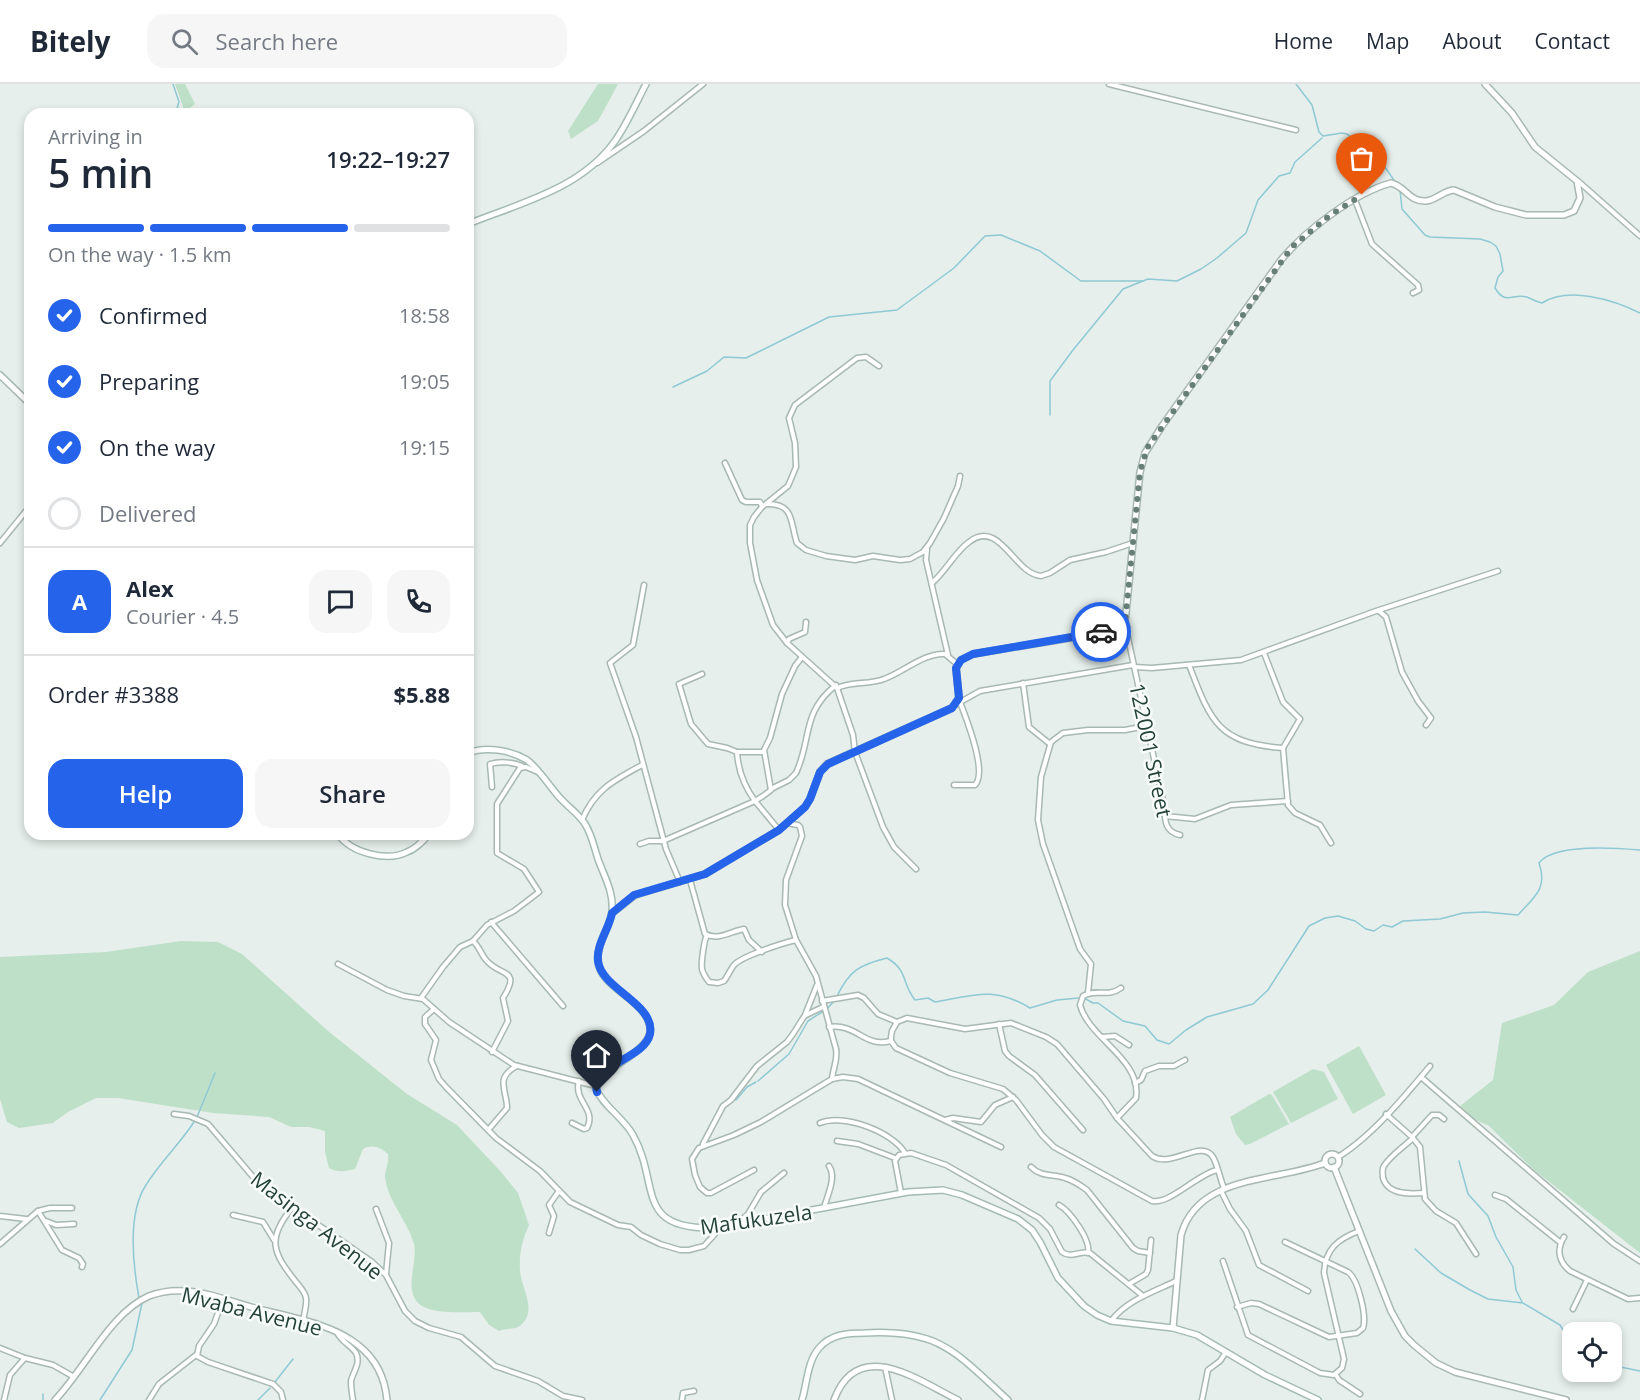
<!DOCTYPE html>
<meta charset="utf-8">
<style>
body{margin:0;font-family:"Open Sans",sans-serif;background:#f6f6f7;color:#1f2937;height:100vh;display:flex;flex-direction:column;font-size:22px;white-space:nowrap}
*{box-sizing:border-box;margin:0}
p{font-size:20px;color:#747a83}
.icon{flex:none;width:33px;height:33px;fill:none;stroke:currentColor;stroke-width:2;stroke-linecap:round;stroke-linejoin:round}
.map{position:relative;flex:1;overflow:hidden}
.details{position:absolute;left:24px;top:24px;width:450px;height:732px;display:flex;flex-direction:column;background:#fff;border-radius:18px;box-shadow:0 3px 9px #0003}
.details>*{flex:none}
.buttons{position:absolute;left:1562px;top:1238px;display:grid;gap:12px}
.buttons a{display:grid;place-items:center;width:60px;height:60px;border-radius:12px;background:#fff;box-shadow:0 3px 9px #0003;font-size:30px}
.pin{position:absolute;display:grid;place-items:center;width:51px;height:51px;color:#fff;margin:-62px -26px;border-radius:50% 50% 50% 0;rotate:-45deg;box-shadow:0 0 6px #0007}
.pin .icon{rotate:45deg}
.courier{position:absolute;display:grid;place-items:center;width:60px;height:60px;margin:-30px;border:4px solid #2563eb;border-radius:50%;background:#fff;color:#222;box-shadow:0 2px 8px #0007}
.headline em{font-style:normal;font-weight:600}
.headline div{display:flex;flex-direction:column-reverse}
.headline{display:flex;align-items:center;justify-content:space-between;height:102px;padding:0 24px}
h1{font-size:39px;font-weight:600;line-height:45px}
.bar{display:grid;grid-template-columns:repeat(4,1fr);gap:9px 6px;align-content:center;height:72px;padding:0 24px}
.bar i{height:8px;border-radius:4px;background:#e0e1e3}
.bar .on{background:#2563eb}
.bar p{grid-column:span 4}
.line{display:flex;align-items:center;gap:15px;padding:0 24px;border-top:2px solid #e0e1e3}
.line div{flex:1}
.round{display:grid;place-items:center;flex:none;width:63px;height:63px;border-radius:18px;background:#f6f6f7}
ol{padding:0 24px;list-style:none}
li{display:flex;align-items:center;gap:18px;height:66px}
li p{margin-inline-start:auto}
li .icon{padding:6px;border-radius:50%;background:#2563eb;color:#fff;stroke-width:4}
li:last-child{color:#747a83}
li i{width:33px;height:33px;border:3px solid #e0e1e3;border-radius:50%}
.action{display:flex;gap:12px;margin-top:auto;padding:12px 24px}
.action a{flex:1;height:69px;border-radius:18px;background:#2563eb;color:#fff;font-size:24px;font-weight:600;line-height:69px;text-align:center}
.action a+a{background:#f6f6f7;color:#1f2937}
header{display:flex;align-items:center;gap:36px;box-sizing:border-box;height:84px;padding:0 30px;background:#fff;border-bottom:2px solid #e0e1e3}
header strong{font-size:28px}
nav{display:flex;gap:33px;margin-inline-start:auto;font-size:21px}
.search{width:420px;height:54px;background:#f6f6f7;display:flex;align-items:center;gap:15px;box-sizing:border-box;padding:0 21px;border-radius:18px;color:#747a83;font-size:22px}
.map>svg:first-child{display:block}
.green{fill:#bfe0c8}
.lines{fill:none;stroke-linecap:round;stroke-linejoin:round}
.stream{stroke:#8ec9d4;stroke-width:1.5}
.minor-casing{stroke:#a8b8b2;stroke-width:7}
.tertiary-casing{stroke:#a8b8b2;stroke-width:8}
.secondary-casing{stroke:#a4bbb3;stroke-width:8}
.minor{stroke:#fff;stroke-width:4}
.tertiary{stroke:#fff;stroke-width:5}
.secondary{stroke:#fff;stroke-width:5}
.done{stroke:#687f78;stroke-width:6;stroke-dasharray:0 10.8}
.route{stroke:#2563eb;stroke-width:8}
.labels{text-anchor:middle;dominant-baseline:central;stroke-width:5;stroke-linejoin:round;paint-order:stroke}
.street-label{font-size:21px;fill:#24423a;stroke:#f7fbf9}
</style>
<header>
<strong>Bitely</strong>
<div class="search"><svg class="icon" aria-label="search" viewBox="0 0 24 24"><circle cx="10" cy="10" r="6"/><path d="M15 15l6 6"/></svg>Search here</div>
<nav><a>Home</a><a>Map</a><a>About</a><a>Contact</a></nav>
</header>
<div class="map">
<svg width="1640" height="1316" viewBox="0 0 1640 1316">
<rect width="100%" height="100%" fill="#e6efeb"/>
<g class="green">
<polygon points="175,0 185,0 195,20 185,28"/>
<polygon points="598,0 618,0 598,37 571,55 568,47"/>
<path d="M181,857L218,858L242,870L328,947L407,1010L457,1041L502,1089L518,1109L529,1141C522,1156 519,1170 520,1187C521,1204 538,1226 521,1241C516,1246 506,1244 499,1247L489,1241L480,1228C464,1228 430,1231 418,1219C404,1204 418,1178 414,1160C408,1137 387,1117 385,1092C385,1086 389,1079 388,1070C380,1063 373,1060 363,1065L355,1085C346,1087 338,1089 329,1084L325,1068V1047L309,1043H291L269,1033L213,1029L118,1014H96L68,1028L53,1039L19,1044L7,1038L0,1015V873L106,868Z"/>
<polygon points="1640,867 1640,1169 1534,1086 1489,1042 1470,1033 1460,1022 1493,996 1502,939 1554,921 1588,888"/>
<polygon points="1359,962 1386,1011 1353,1030 1326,981"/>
<polygon points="1313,985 1324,988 1338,1015 1291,1039 1273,1008"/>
<polygon points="1269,1010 1272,1011 1289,1040 1250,1060 1245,1061 1236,1050 1230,1033"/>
</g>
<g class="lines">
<g class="stream">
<polyline points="173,0 179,18 175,30"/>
<polyline points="1296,0 1312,21 1319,48 1323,52 1342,49 1347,50 1382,79 1396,99"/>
<path d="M1400,106L1402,125L1425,151L1430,153L1480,155L1490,158L1496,162L1500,170L1503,187L1498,193L1495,204C1506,222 1512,209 1527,213C1532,215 1537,218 1542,219C1569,202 1614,216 1640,229"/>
<polyline points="673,303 707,287 724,273 746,274 829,233 897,226 954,184 985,152 1001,151 1040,167 1081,197 1143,197"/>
<polyline points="1050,331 1050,297 1073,266 1123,205 1148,195 1177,197 1201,185 1217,174 1246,149 1258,116 1279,92 1290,89 1295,78 1322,54"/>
<path d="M837,912C850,886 859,881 887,874C909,887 901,899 915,916L928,914L935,918C974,911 994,902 1030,924L1057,916L1079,914"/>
<path d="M1084,914L1093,919H1098L1123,937L1145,942L1157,956L1169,960L1186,946L1207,933L1253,920L1268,906L1309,842L1325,834L1338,832L1355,837L1366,845L1374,847L1383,841L1392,843L1403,837L1440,835L1463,829L1485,828L1518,831C1534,813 1548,805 1539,779C1554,759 1616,764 1640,766"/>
<polyline points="826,926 835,916"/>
<polyline points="758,997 789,970 808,937 822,928"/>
<polyline points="736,1016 747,1003 756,998"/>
<polyline points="197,1033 215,989"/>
<polyline points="1459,1077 1468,1110 1488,1132 1496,1153 1513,1183 1516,1206 1522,1218"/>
<polyline points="1415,1165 1441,1189 1470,1206 1488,1215 1523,1219 1560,1241 1572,1260"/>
<path d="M139,1214C133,1181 127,1130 146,1101C160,1078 179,1061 194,1038"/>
<polyline points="1611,1281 1640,1287"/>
<polyline points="275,1298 293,1275"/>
<polyline points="43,1310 43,1316"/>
<polyline points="100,1316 132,1266 142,1219"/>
<polyline points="258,1316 270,1304"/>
</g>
<defs>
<g id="minor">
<polyline points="1109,0 1296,46"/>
<polyline points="597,79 644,47 703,0"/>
<polyline points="1578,97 1640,152"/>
<polyline points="1355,116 1372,160 1418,201 1419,206 1413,209"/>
<polyline points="879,282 866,273 857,274 795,321 789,334 795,359 796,383 788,402 762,423 754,433 750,441 750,459 757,496 773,541 787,559 837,604 853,651 855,668 883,743 894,763 916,785"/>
<polyline points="725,379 742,416 746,418 760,418 762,422"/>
<path d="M766,420C795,419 790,439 797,459L806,466L826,472L855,476L873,472L900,476L910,475L923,468L930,459L944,434L958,402L960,392"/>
<polyline points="0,459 30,422"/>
<polyline points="927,465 926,476 948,571"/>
<path d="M932,499C946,487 955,468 969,458C1000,434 1014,490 1041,492L1050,489L1070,476L1106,468L1133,459"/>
<polyline points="644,501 633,561 610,579 636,653 666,765 680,798"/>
<polyline points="1379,527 1386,533 1402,588 1418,617 1431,634 1426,641"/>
<path d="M1125,540L1164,721C1165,735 1164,748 1180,751"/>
<polyline points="787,559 789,555 805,548 806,538"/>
<polyline points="1264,569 1283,618 1300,635 1283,664 1288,721 1295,729 1320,741 1331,759"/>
<path d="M1189,581C1211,638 1218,659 1283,664"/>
<polyline points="1134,583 1152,584 1241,576 1376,527 1498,487"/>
<polyline points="702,590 679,600 691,640 708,660 727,664 737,668 763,668"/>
<polyline points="1023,599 1029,643 1050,660"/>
<path d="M837,604C852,597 869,601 884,595C904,588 923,569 945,570L957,580"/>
<polyline points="955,621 980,607 1133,581"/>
<path d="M737,668C738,686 744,702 755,717L763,712L771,706L764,666L770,654L782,610L795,582L802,573"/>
<path d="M954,701H975C988,688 966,634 960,618"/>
<path d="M492,703L490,680C500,677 513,678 522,682"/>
<path d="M771,705L789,696L796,689C812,655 801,629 836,601"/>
<polyline points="1165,732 1195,735 1231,721 1288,717"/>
<path d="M582,736C595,705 615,696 642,681"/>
<path d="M787,739L798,741L800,743L802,752L786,796L785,821L796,856L816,892L836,965C838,976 833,984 832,995"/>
<polyline points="640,760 649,757 663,757 755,717 779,746"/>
<path d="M690,796L705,850C719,857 731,847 744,845L749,856L762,868"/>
<polyline points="491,838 563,922"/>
<path d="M707,852C704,855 701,880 702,885C703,890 706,894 709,898L718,899L724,897C728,892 730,886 734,881C742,872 783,859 796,856"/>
<path d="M473,857C479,862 481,870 486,876C500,893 522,884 503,914L508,937L492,968"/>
<polyline points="338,880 387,906 404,912 423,915 449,938 514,981 596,1002"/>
<polyline points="1088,909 1091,880 1080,865 1043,760 1038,736 1041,693 1051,658 1063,649 1088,646 1125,646 1146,642"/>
<polyline points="421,914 443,883 460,863 473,857 487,841 514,827 539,808 524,785 497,769 497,720 520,684 526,683 538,688"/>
<polyline points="822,917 858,911 864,914 878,930 897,938"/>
<polyline points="434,925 425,933 425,940 436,956 431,976 439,995 446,1003 496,1054 540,1087 570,1118 618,1141 631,1143 641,1151 660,1160 680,1166 689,1166 704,1162 715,1150 716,1144"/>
<polyline points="806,931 823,923"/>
<polyline points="999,940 1005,967 1009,972 1035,991 1083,1046"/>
<path d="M829,943C857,939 864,964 891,957"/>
<polyline points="1102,953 1115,952 1129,961"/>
<polyline points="589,956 606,988"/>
<polyline points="1421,993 1614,1160 1640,1177"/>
<polyline points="1135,999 1141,996 1145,987 1159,982 1174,982 1185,976"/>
<polyline points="174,1030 189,1032 208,1040 260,1101 372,1178 386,1191 405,1227 415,1237 429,1244 461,1253 495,1282 538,1297 563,1312 582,1316"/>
<polyline points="1386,1030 1412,1053 1420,1063 1425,1115 1436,1127 1456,1139 1476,1170"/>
<path d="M1117,1034L1136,1014C1142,975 1089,955 1080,921L1083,912C1096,904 1107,914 1121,904"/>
<polyline points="945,1036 953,1034 981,1038 995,1021 1013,1013"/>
<path d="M572,1039L584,1045L587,1044C597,1025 573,1017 579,997"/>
<path d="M820,1039C843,1029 893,1048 905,1069"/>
<path d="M489,1045L507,1024C507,1006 494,994 517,982"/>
<polyline points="1412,1053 1432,1031 1439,1031 1444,1035"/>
<path d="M1413,1054C1406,1061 1386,1075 1383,1084C1382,1088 1383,1090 1383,1094C1388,1111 1410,1110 1424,1109"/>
<polyline points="837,1057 858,1060 895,1074"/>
<polyline points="703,1060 723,1022 731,1016 757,982 787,958 793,950 805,931 817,901"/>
<path d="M1338,1073C1371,1053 1405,1012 1430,982"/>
<path d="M1031,1083C1041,1093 1052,1090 1065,1094C1073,1096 1080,1101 1087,1106L1133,1164L1138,1167L1150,1169"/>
<polyline points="754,1086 711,1109 707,1109 700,1103 695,1091 692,1075 699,1064 734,1051 761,1038 832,995 843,993 858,995 1001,1063"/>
<path d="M1217,1086C1196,1091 1171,1120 1152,1117L1054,1063L1042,1051L1016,1016L1003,1005L950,989L896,964L891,957V953L892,947L897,938L907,934L965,945L1011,939L1046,953L1057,960L1104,1015L1117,1034L1152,1072C1172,1085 1201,1054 1213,1073C1218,1082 1220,1095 1224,1104"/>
<polyline points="1221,1107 1230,1125 1246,1147 1259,1181 1308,1207"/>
<path d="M901,1109L895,1077L899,1071L911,1069L946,1081L1039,1134L1050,1145L1062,1168C1072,1175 1080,1166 1090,1169L1143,1212"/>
<polyline points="1495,1111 1506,1115 1561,1159"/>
<path d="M1059,1121C1070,1127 1091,1156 1088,1169"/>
<path d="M292,1124C266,1155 273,1169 296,1198C300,1203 305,1208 306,1214C307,1221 304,1230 303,1237"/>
<path d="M824,1124C827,1112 837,1093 829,1082"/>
<polyline points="376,1125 389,1159 386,1190"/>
<polyline points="38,1127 62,1166 79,1174 83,1180 82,1183"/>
<polyline points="233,1131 263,1138 274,1156"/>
<polyline points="0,1132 26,1135"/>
<polyline points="46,1137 56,1141 74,1140"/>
<polyline points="738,1139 748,1130 761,1108 784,1089"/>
<polyline points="549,1149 554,1132 549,1121 559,1107"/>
<path d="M1564,1153C1556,1166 1559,1178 1570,1187L1628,1215L1640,1214"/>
<polyline points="0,1160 38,1127 50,1124 72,1124"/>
<path d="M1223,1177L1248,1251L1320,1289L1334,1291L1342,1284L1344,1275L1324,1189C1325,1165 1338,1155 1359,1147"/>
<polyline points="1129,1200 1146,1190 1148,1186 1151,1156"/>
<polyline points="223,1215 214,1240 199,1262 197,1272 208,1278 273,1300 281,1308 283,1316"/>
<path d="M1237,1223L1251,1219L1259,1220L1329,1253L1357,1249L1363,1244C1367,1232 1358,1195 1348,1188L1285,1158"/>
<polyline points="1573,1225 1587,1196"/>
<path d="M1111,1237C1127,1216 1153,1208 1176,1197"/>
<path d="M337,1248C341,1258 351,1261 356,1269C361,1279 353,1288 351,1297C351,1303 352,1310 353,1316"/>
<polyline points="0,1264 25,1274 53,1281 74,1293"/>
<polyline points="885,1283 892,1316"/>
<polyline points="1336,1291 1339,1296 1360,1310"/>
<polyline points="4,1316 10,1291 24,1275"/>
<polyline points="149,1316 159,1300 196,1271"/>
<polyline points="682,1316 683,1309 694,1307"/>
<polyline points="1202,1316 1208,1286 1220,1277 1226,1268"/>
</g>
<g id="tertiary">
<polyline points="0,291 30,320"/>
<path d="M612,829L635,811L705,790L779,746L805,723L810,715L820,688L827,680L952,624L959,614L956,584L961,576L973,570L1112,547L1118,545L1125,539L1140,388L1145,369L1162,342L1281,176C1305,147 1354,109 1391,99C1405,102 1409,118 1426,117C1436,116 1443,107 1454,106L1495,123L1526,131H1564L1574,127L1580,114L1577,97L1535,63L1512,29L1485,0"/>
<circle cx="1332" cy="1077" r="7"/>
<polyline points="1334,1083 1391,1227 1405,1252 1414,1261 1436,1279 1455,1288 1566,1316"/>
<path d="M1173,1244L1181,1151C1198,1090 1276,1098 1325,1079"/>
<path d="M55,1316C85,1285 110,1229 149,1212C160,1208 173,1206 185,1207C207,1208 230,1217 251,1223C284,1232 332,1239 358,1261C376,1275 385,1294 387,1316"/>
<path d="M834,1316C858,1251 919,1297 958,1316"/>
</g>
<g id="secondary">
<path d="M468,140C520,119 581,105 615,57C627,40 636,19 646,0"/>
<path d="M468,669C486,662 510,666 527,676C540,686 549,702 560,714C568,723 579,730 585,740C592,751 594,763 598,775C604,792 614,808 612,828C609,847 592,865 600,885C608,907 652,920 650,948C649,964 612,984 599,992L596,1005C603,1022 624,1034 633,1051C661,1101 633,1146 716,1144L908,1108L943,1106L962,1111L1018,1135L1032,1146L1040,1158L1058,1194L1084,1222L1097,1231L1111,1237L1173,1244L1197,1251L1265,1291L1318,1316"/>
<path d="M338,750C351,769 387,778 407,768C416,765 423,757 429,750"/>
<path d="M802,1316C807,1300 807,1278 819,1264C831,1250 848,1249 865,1249C941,1245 956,1269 1008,1316"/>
</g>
</defs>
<use href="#minor" class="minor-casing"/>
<use href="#tertiary" class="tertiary-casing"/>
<use href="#secondary" class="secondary-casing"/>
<use href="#minor" class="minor"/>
<use href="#tertiary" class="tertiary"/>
<use href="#secondary" class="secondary"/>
</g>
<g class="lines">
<polyline class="done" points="1101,548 1118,545 1125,539 1140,388 1147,364 1292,163 1329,132 1362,111"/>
<path class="route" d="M597,1008C590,980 644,976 650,950C656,920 601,905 598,877C596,861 609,845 612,829L634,811L705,790L779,746L805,723L810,715L820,688L828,680L952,624L959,614L956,584L961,576L973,570L1101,548"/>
</g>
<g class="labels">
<g class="street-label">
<text transform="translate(1151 666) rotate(78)">122001 Street</text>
<text transform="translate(756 1135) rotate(-8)">Mafukuzela</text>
<text transform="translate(317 1141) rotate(38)">Masinga Avenue</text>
<text transform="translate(252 1227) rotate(14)">Mvaba Avenue</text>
</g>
</g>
</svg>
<div class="buttons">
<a><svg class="icon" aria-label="locate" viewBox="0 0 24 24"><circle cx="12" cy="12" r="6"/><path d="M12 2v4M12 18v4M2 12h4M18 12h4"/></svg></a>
</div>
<div class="pin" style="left:1362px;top:111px;background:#ea580c"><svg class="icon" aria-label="bag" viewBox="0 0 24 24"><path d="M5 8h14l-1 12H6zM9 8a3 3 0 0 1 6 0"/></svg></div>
<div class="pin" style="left:597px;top:1008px;background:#1f2937"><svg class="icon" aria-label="home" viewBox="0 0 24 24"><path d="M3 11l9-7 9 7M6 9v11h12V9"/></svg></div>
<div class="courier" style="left:1101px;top:548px"><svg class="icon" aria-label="car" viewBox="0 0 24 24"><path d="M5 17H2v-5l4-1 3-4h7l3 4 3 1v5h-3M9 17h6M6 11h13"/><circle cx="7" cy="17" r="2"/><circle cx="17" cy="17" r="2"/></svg></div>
<section class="details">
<div class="headline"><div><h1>5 min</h1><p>Arriving in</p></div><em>19:22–19:27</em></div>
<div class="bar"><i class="on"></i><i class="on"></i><i class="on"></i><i></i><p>On the way · 1.5 km</p></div>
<ol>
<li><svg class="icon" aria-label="check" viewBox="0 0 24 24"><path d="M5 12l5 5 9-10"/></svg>Confirmed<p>18:58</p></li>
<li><svg class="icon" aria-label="check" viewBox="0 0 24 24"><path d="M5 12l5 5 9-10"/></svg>Preparing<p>19:05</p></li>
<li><svg class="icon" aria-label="check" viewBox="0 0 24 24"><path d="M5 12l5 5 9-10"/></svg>On the way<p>19:15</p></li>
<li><i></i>Delivered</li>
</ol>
<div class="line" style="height:108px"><b class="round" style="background:#2563eb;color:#fff">A</b><div><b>Alex</b><p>Courier · 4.5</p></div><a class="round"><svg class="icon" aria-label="chat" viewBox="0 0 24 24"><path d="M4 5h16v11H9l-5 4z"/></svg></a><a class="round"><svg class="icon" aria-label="phone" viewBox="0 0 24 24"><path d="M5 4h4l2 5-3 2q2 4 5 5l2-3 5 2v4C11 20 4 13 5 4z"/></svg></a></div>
<div class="line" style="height:78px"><div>Order #3388</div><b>$5.88</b></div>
<div class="action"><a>Help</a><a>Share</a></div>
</section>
</div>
